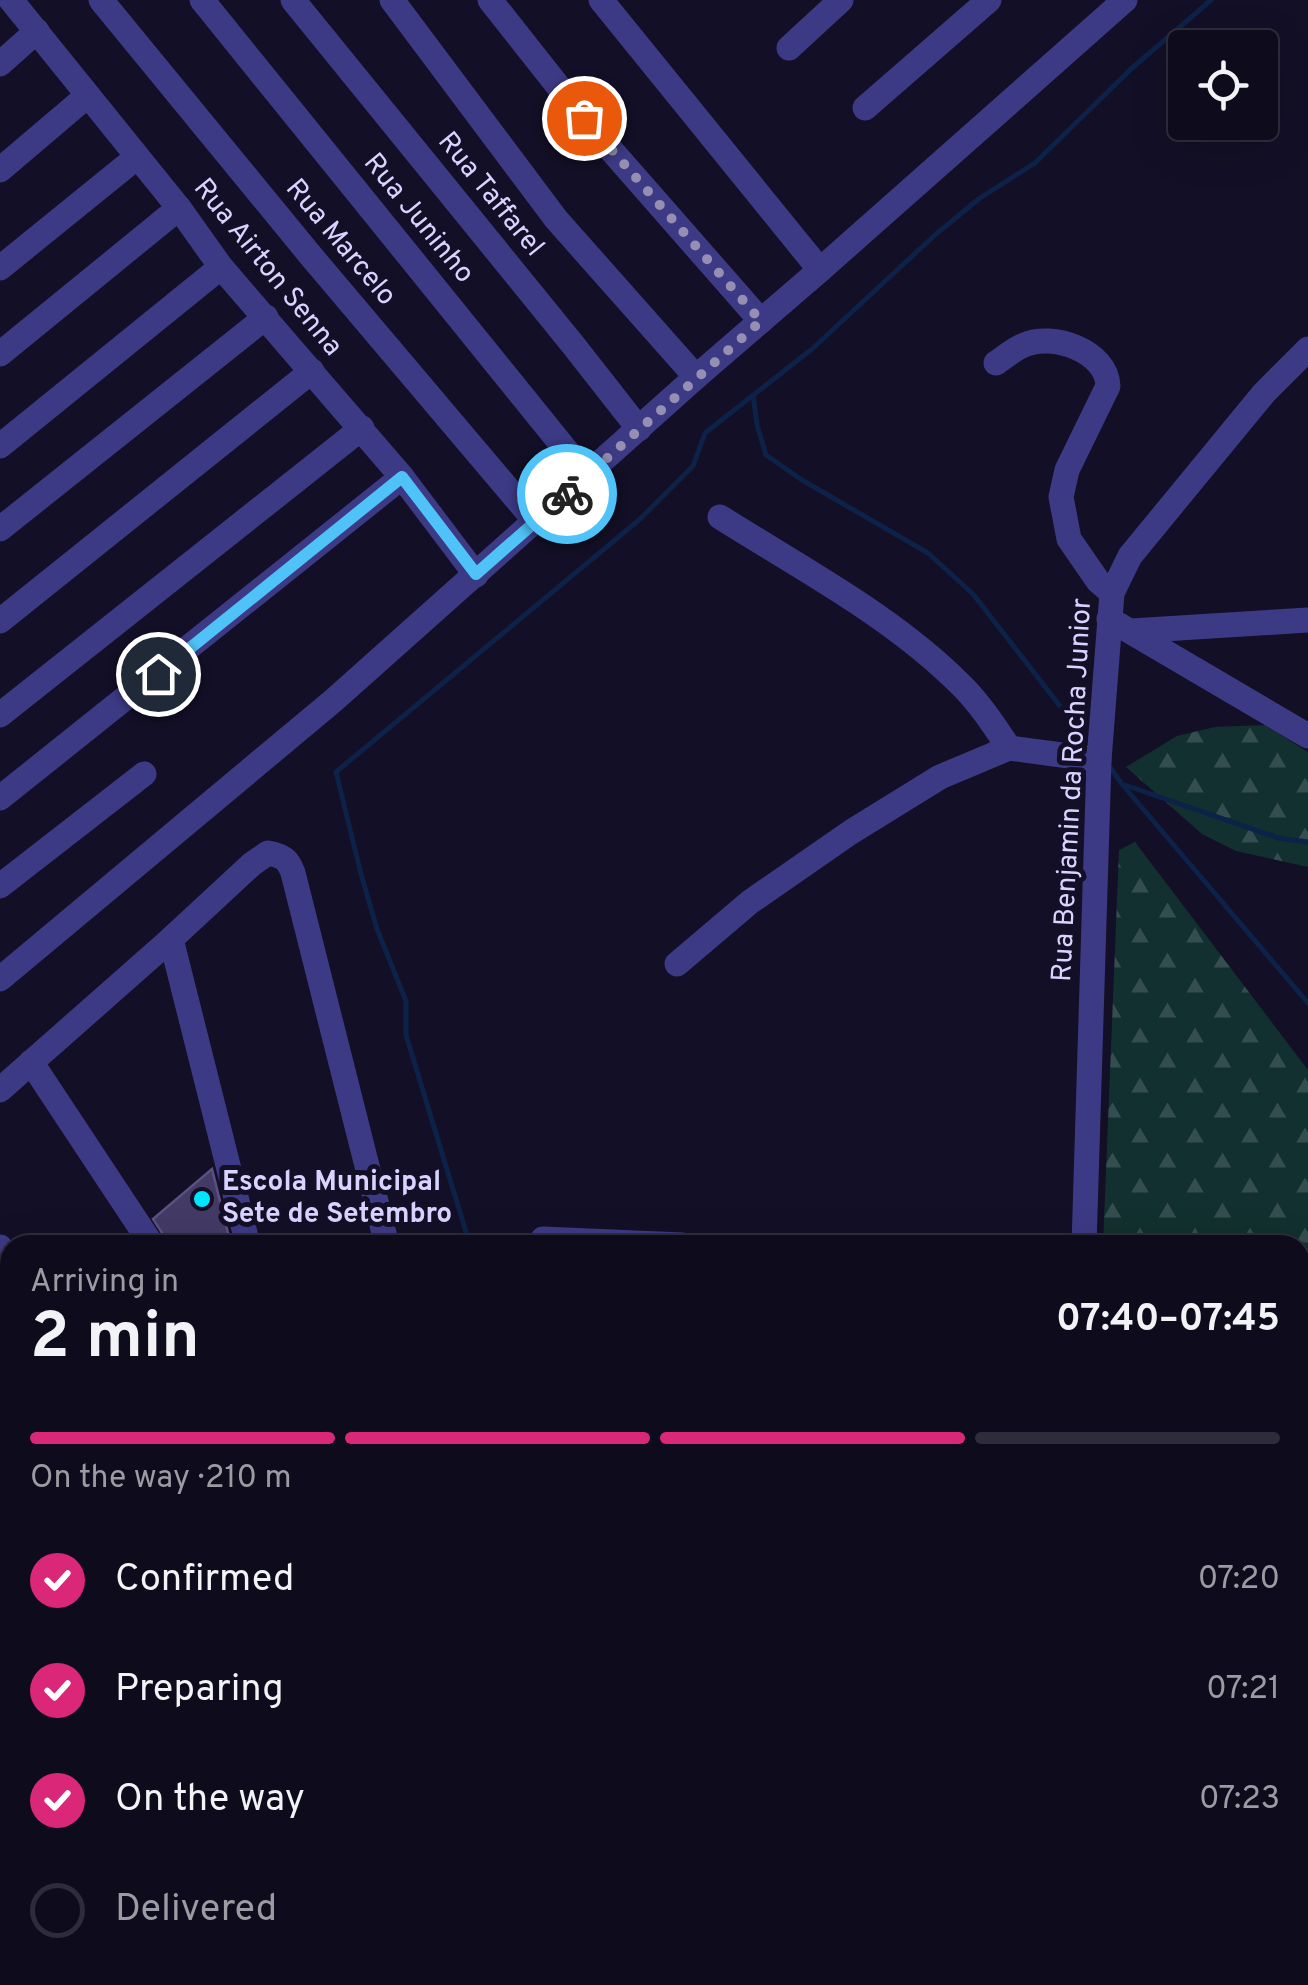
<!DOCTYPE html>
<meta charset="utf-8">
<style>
body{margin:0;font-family:Overpass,sans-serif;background:#171425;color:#f1f3f6;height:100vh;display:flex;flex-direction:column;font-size:38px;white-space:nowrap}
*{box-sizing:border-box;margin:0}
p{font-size:32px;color:#9b9ba3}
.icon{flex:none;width:55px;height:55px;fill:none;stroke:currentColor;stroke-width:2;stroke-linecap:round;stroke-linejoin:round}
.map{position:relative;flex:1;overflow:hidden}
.sheet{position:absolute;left:0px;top:1235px;width:1310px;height:750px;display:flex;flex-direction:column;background:#0e0b1c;border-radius:30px 30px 0 0;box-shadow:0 10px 40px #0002,0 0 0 2px #2e2b3b}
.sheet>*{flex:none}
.tools{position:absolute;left:1168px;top:30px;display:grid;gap:20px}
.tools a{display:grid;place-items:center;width:110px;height:110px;border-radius:10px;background:#0e0b1c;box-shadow:0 10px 40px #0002,0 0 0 2px #2e2b3b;font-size:50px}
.pin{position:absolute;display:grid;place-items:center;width:85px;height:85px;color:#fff;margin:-42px;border:5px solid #fff;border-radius:50%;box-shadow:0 2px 10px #0007}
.courier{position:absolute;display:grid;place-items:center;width:100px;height:100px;margin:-50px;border:8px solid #4fc3f7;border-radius:50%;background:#fff;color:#222;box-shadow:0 2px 12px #0007}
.summary em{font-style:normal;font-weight:700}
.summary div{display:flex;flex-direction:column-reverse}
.summary{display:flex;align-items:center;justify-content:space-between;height:170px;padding:0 30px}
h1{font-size:65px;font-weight:700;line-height:75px}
.bar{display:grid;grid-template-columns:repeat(4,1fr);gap:15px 10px;align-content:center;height:120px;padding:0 30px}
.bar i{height:12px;border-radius:8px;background:#2e2b3b}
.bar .active{background:#db2777}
.bar p{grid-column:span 4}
ol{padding:0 30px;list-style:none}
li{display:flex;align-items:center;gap:30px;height:110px}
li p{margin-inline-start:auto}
li .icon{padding:10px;border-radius:50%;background:#db2777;color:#fff;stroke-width:4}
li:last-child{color:#9b9ba3}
li i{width:55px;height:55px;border:5px solid #2e2b3b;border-radius:50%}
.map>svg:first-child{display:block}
.forest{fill:url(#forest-firs)}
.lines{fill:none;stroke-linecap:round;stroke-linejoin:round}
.stream{stroke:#0c2248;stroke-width:5}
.minor{stroke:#3d3a85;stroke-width:25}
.major{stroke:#c25bff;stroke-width:25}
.wall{fill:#312854}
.shaded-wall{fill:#1d163a}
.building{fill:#433a66;stroke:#5a527e;stroke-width:2.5}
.done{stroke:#948fb3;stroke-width:10;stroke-dasharray:0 18}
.route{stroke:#4fc3f7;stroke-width:12}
.poi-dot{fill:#00e5ff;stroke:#130f26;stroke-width:4}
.labels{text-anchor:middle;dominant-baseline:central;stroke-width:10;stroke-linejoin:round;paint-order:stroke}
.street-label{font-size:28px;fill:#d9d4ff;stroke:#130f26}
.poi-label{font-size:28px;font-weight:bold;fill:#d9d4ff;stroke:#130f26;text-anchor:start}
</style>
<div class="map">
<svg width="1308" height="1985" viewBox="0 0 1308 1985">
<defs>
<pattern id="forest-firs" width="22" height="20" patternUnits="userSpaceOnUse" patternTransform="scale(2.5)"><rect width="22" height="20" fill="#12302f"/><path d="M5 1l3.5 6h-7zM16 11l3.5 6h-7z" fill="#344d4e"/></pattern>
</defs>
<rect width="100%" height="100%" fill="#130f26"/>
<g class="forest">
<polygon points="1265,725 1308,752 1308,867 1236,851 1202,834 1126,767 1177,736 1215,727"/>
<polygon points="1135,842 1308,1070 1308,1404 1303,1407 1300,1406 1300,1245 1103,1245 1119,850"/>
<polygon points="1300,1779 1308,1780 1308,1985 1257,1985 1259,1975 1300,1975"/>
</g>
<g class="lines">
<g class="stream">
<polyline points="753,395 757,425 766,455 802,480 928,553 973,594 1074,724"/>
<polyline points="1108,764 1121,783 1308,1003"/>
<polyline points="1125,785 1278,838 1308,842"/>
<polyline points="470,1245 406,1035 406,1001 377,929 361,874 336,772 639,520 693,466 705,433 812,349 936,234 980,198 1035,163 1131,69 1211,0"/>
</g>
<g class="minor">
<polyline points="11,0 179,208 221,267 402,477 476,575"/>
<polyline points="101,0 311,256 536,522"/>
<polyline points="202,0 587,476"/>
<polyline points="293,0 574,346 639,429"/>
<polyline points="392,0 556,219 696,377"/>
<polyline points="490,0 584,119 761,321"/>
<polyline points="601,0 820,270"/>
<polyline points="789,48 841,0"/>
<polyline points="0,64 37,31"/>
<polyline points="865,108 989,0"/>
<polyline points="0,170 87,96"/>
<polyline points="0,268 137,157"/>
<polyline points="0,354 179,208"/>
<path d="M996,363C1005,357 1014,349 1024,345C1052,332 1107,351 1108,386L1067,470L1061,497L1069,539L1098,581L1112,593"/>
<polyline points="0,446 221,267"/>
<path d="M720,517C802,569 894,617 962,686C981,705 995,727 1009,748"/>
<polyline points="0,529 266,317"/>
<polyline points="1109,619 1308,736"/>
<polyline points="0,621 312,371"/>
<polyline points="1131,631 1308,620"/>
<polyline points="0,715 362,428"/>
<polyline points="0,798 402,477"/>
<polyline points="0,886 144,774"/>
<polyline points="171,939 248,1245"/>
<polyline points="677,964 750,902 851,832 940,777 1009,748 1099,760"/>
<polyline points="0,979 334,700 696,377 820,270 1125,0"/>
<polyline points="31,1062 152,1245"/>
<path d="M0,1090L171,939L252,864L268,853C283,856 288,859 293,873L387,1245"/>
<polyline points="543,1239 682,1245"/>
<polyline points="1084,1245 1099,760 1112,593 1130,556 1264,393 1308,349"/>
<polyline points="0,1247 10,1263"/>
<polyline points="0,1496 10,1511"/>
<polyline points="1300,1627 1308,1627"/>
<polyline points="0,1793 10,1808"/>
<polyline points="0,1856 10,1850"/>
<polyline points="116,1975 122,1985"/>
<polyline points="319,1975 326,1985"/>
<polyline points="451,1985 463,1975"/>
<polyline points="895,1985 901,1975"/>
</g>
<g class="major">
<polyline points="1300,1690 1308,1691"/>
<polyline points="1300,1717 1308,1718"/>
<polyline points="480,1985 493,1975"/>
<polyline points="518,1985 530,1975"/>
</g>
</g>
<g class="wall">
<rect x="1300" y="1558" width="8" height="40"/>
<polygon points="1085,1975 1109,1975 1103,1985"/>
</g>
<g class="shaded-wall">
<polygon points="1014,1975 1032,1975 1026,1985 1008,1985"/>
<polygon points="1099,1975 1109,1975 1103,1985 1102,1985"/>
</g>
<g class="building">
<polygon points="212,1169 231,1245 170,1245 153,1219"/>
<polygon points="1300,1558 1308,1558 1308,1594 1300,1593"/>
<polygon points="952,1975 1014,1975 1008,1985 946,1985"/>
</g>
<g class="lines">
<polyline class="done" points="567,494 761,321 584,118"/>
<polyline class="route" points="158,674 402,477 476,574 567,494"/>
</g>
<circle class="poi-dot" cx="202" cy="1199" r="10"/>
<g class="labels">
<g class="street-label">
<text transform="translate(490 195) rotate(51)">Rua Taffarel</text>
<text transform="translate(418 219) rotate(51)">Rua Juninho</text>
<text transform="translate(340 243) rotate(50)">Rua Marcelo</text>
<text transform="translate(267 268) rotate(51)">Rua Airton Senna</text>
<text transform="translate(1073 790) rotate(-87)">Rua Benjamin da Rocha Junior</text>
</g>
<g class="poi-label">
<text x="222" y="1183">Escola Municipal<tspan x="222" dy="32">Sete de Setembro</tspan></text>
</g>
</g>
</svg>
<div class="tools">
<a><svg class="icon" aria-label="locate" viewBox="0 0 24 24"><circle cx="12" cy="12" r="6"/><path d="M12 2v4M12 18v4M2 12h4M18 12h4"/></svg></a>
</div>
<div class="pin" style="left:584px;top:118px;background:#ea580c"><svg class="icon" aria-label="bag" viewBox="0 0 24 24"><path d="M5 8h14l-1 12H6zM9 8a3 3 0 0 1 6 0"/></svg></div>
<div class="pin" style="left:158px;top:674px;background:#1f2937"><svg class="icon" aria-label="home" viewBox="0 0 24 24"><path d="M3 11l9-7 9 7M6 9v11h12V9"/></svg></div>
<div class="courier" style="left:567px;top:494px"><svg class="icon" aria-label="bike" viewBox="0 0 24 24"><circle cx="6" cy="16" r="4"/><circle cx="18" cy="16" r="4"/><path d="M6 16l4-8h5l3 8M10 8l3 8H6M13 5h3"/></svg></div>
<section class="sheet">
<div class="summary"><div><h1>2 min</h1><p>Arriving in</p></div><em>07:40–07:45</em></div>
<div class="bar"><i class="active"></i><i class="active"></i><i class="active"></i><i></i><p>On the way · 210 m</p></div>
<ol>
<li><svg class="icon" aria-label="check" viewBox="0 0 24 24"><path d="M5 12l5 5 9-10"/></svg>Confirmed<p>07:20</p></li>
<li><svg class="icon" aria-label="check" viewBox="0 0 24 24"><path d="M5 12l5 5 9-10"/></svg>Preparing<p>07:21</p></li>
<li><svg class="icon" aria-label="check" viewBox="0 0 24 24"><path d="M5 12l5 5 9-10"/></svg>On the way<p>07:23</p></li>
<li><i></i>Delivered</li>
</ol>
</section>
</div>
